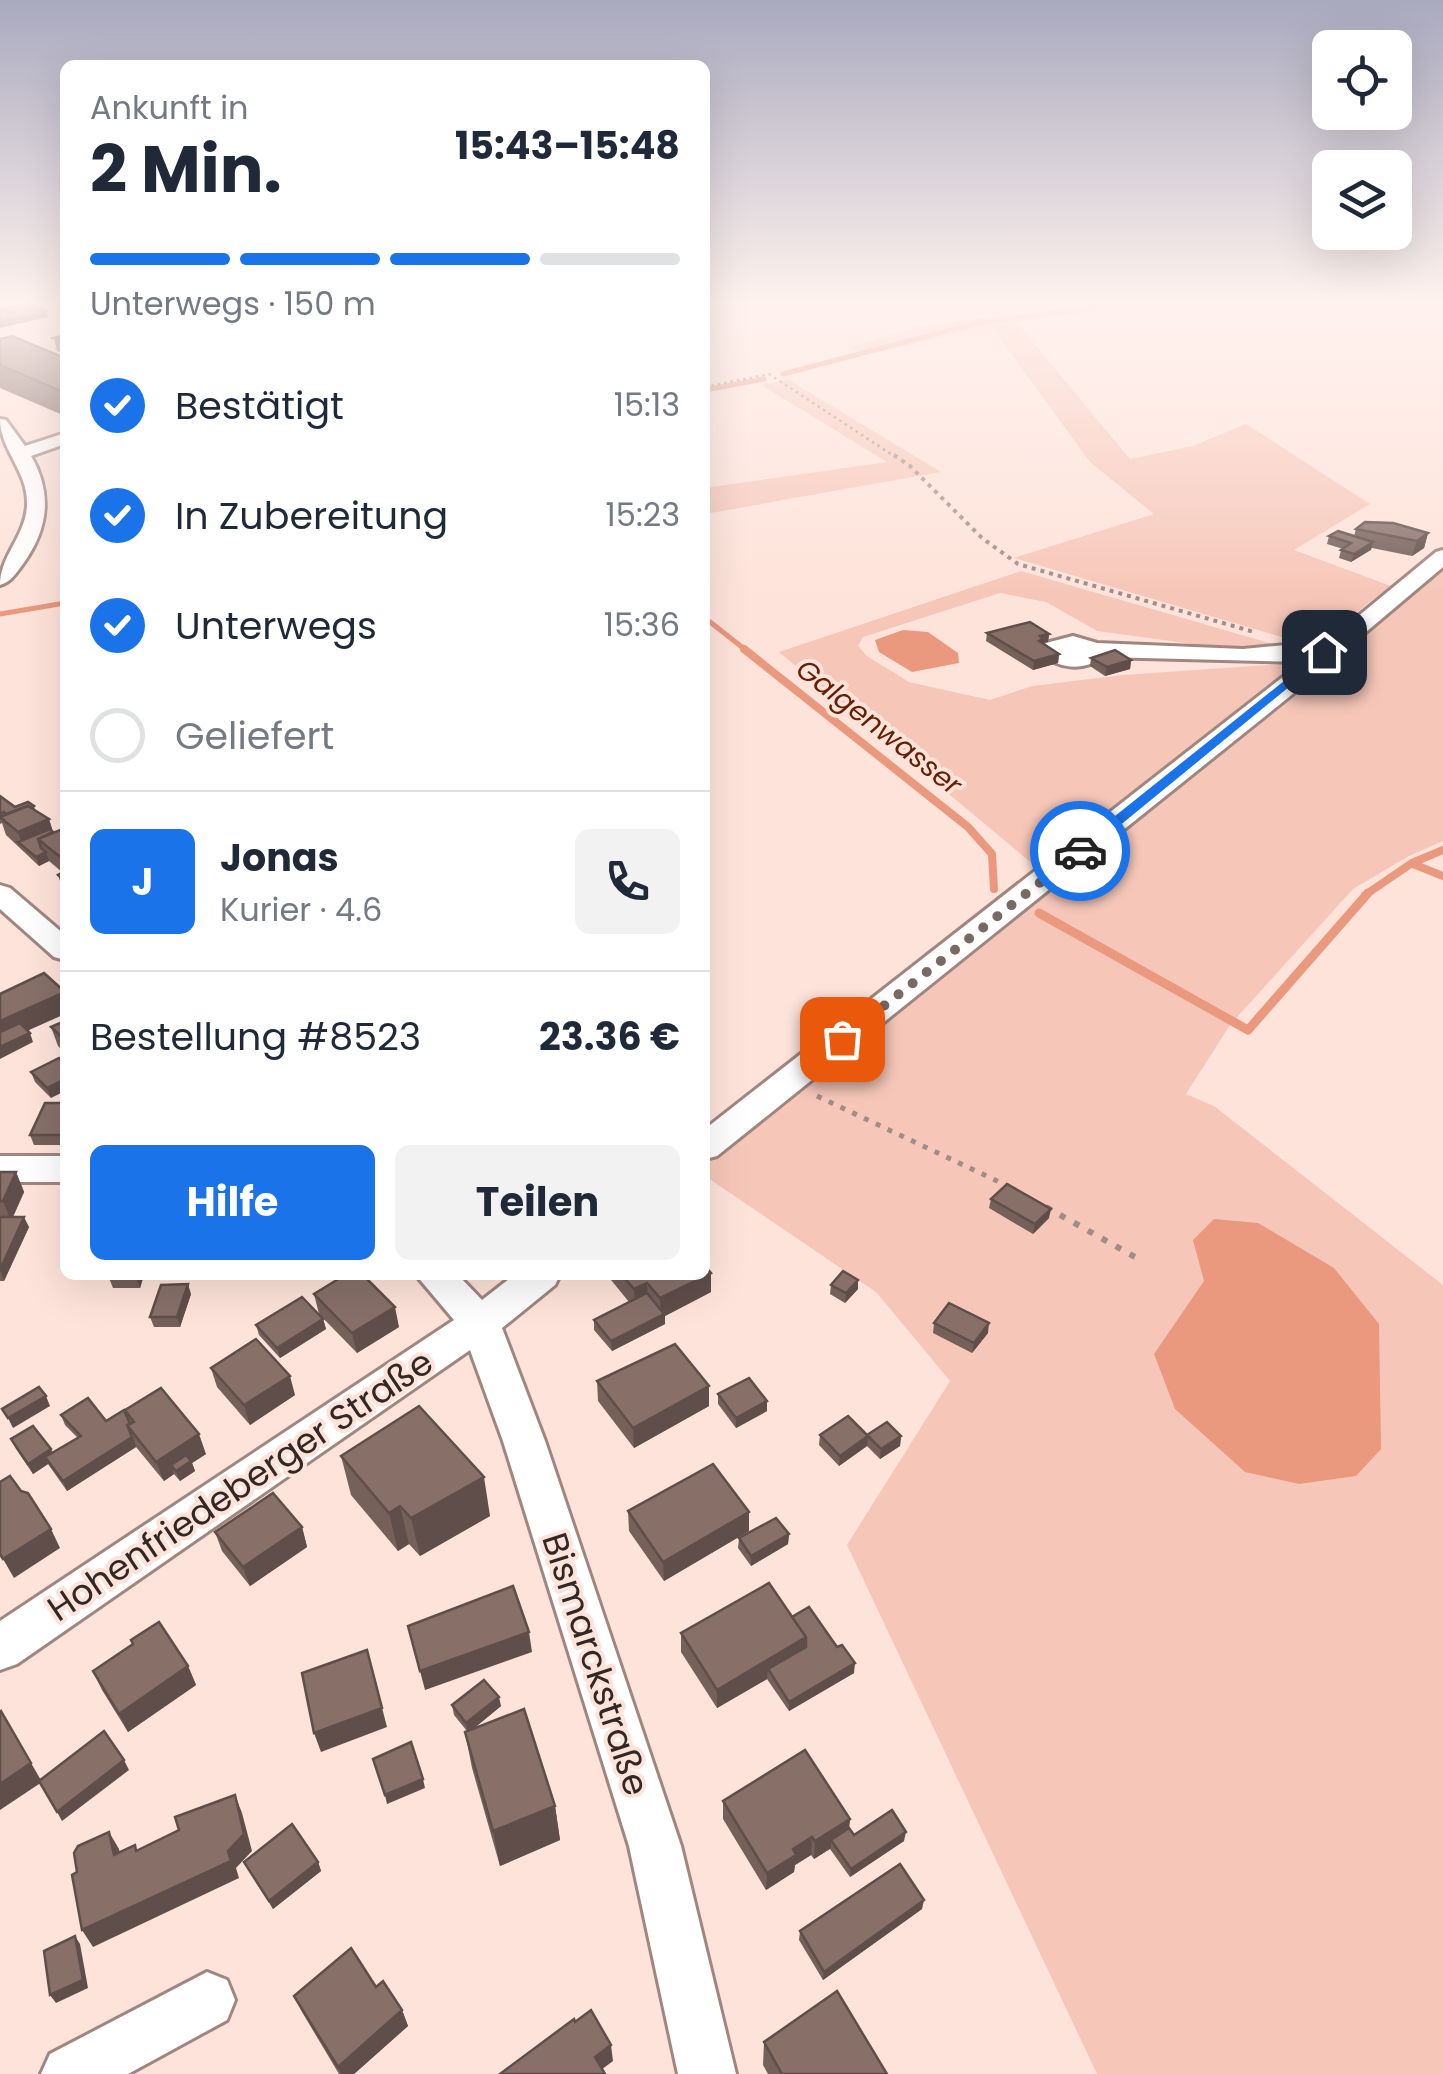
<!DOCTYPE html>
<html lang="de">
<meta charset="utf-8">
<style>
body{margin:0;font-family:Poppins,sans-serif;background:#f2f2f3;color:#1f2937;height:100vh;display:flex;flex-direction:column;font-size:38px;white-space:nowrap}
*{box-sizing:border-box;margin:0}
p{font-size:32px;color:#747a83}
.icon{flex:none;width:55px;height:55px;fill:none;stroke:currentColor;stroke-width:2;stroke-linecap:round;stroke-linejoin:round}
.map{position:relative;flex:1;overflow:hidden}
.panel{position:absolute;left:60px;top:60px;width:650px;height:1220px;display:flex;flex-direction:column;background:#fff;border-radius:15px;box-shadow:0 10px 40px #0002}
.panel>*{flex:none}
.tools{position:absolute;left:1312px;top:30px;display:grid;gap:20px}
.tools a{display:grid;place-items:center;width:100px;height:100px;border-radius:15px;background:#fff;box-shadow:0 10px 40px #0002;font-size:50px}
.pin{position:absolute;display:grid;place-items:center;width:85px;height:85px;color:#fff;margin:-42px;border-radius:20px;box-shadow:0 5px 15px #0006}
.courier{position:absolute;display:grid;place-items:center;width:100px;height:100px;margin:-50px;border:8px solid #1a73e8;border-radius:50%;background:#fff;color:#222;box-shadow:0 2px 12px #0007}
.head em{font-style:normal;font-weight:700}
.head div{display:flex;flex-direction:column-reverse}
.head{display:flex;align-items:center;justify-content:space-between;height:170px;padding:0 30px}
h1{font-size:65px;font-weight:700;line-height:75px}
.bar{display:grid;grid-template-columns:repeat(4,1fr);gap:15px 10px;align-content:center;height:120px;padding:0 30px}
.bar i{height:12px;border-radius:8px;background:#e0e1e3}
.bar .active{background:#1a73e8}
.bar p{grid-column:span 4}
.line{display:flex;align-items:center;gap:25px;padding:0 30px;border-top:2px solid #e0e1e3}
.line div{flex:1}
.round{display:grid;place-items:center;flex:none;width:105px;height:105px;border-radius:15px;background:#f2f2f3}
ol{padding:0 30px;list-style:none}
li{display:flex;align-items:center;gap:30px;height:110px}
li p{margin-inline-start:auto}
li .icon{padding:10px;border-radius:50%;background:#1a73e8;color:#fff;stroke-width:4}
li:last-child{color:#747a83}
li i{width:55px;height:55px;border:5px solid #e0e1e3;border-radius:50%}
.action{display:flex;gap:20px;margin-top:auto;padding:20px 30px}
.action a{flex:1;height:115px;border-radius:15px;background:#1a73e8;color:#fff;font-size:40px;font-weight:700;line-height:115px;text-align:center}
.action a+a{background:#f2f2f3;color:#1f2937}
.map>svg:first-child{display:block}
.green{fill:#f6c7b9}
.water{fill:#ea987e}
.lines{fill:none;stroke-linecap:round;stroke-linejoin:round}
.stream-far2{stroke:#ea987e;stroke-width:5}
.stream-far1{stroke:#ea987e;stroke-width:8}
.stream{stroke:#ea987e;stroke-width:9}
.minor-casing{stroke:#9f877f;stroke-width:6}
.path-far3{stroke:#a08d87;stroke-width:2.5;stroke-dasharray:2.5 4;stroke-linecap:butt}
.path-far2{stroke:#a08d87;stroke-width:4;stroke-dasharray:4 5;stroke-linecap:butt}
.path-far1{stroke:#a08d87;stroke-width:5;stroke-dasharray:5 8;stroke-linecap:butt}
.path{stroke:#a08d87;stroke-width:6;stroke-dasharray:6 10;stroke-linecap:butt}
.minor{fill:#fff;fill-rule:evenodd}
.wall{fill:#75605a}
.shaded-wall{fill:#5f4e4a}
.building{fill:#887069;stroke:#5f4e4a;stroke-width:2.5}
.route{fill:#1a73e8}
.done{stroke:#796964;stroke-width:10;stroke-dasharray:0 18}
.labels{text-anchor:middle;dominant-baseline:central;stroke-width:8;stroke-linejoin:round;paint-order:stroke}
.far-water-label{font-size:28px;font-style:italic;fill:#671f04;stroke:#fee3da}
.near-street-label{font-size:35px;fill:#312724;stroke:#fee3da}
</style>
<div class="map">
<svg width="1443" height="2074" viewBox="0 0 1443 2074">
<rect width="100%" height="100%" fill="#fee3da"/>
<g class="green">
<polygon points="1099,303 1160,303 1016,322 1130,459 1193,446 1246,424 1370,504 1294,550 1391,586 1312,646 1014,558 1154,514 1090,462 991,326 865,355 849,348 918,326"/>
<polygon points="789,380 941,472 705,514 705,488 887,462 761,385"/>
<polygon points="1443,567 1443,841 1409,856 1353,889 1230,1025 1186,1094 1214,1106 1443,1285 1443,2074 1097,2074 847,1545 950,1381 876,1292 705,1176 705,1164 1018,916"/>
<polygon points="1021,571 1283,647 1229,649 1097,631 1046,602 1000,593 863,637 858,646 867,656 909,682 990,700 1032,686 1123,675 1299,663 1041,871 779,652"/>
</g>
<g class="water">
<polygon points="903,630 928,632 958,653 959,663 912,672 879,652 875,640"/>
<polygon points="1214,1219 1258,1223 1334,1268 1379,1324 1381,1449 1356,1476 1299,1484 1245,1472 1175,1409 1154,1354 1204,1281 1193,1240"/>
</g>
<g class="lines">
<g class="stream-far2">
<polyline points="783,374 981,322 1135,303"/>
<polyline points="705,390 764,379"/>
<polyline points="0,614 65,603"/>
<polyline points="705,618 747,651"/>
</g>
<g class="stream-far1">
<polyline points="744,649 968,827 992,854 994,889"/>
<polyline points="1413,864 1443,876"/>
<polyline points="1365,895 1412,863 1443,850"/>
</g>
<polyline class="stream" points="1039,913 1248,1030 1368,893"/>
<defs>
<g id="minor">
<path d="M0,419L6,420L25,446L65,433V444L31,456C53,494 48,529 23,564C16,573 11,582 0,585C0,556 25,537 27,506C29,472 0,450 0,419Z"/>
<path d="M1443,550V567L1289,697L717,1156L705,1159V1129L1302,662L1103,657C1085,671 1058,670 1042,653L1046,643L1073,636L1097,643L1243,649L1286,645L1316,651L1436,552Z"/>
<polygon points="0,885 10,888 65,935 65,960 54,957 0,909"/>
<rect x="0" y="1156" width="65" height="26"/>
<polygon points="416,1275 458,1275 482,1300 514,1275 560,1275 555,1285 502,1328 545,1441 681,1846 736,2074 678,2074 629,1846 503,1441 470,1350 17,1664 0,1670 0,1621 454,1320"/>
<polygon points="207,1972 227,1980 235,2000 227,2020 128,2074 41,2074 50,2054"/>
</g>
</defs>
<use href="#minor" class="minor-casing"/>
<polyline class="path-far3" points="705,387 769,374 897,458"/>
<polyline class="path-far2" points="894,455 910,466 982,538 1018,564 1254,632"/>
<polyline class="path-far1" points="817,1096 1010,1187"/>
<polyline class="path" points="1046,1207 1135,1257"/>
<use href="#minor" class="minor"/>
</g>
<g class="wall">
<polygon points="65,335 65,353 57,351 54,338"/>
<polygon points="0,339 65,358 65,416 0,388"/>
<polygon points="1356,529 1428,533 1424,548 1412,556 1372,548 1351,562 1339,558 1341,550 1343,549 1327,544 1329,536 1354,536"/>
<polygon points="987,633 1049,634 1048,642 1042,643 1059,654 1058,663 1033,670 986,641"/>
<polygon points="1091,658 1131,660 1130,669 1105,676 1090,666"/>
<polygon points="0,796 15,807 34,806 35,810 49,819 53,832 65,828 65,888 61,884 58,875 62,872 49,861 39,866 6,835 2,823 0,824"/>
<polygon points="65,1021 65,1053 58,1046 51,1027"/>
<polygon points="59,1058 51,1098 35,1082 31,1072"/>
<polygon points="65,1103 65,1145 34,1145 30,1135"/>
<polygon points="0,1172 16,1172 24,1192 13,1217 29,1227 4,1281 0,1281"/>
<polygon points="991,1199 1049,1218 1033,1234 989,1208"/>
<polygon points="711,1273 711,1292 665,1316 665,1324 612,1351 594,1330 594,1320 629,1302 607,1275 705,1275"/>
<polygon points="110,1275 144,1275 140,1288 113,1288 109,1278"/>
<polygon points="858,1280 858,1289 845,1303 830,1294 831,1285"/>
<polygon points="191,1294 180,1327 154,1327 150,1317"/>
<polygon points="314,1294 399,1327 357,1353 319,1314"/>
<polygon points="323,1319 326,1329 280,1358 259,1335 256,1325"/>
<polygon points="934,1323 988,1333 972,1353 933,1333"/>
<polygon points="211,1368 295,1395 250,1425 217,1387"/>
<polygon points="597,1381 709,1406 634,1448 598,1401"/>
<polygon points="718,1394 767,1411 736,1428 718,1404"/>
<polygon points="125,1410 206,1454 192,1463 195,1471 180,1481 174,1474 164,1481 136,1447 67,1491 48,1464 33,1474 16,1449 11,1439 53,1453 78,1438 65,1425 61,1415 106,1421"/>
<polygon points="820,1435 867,1435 901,1436 900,1446 880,1459 867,1446 839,1466 819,1445"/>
<polygon points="341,1456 490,1516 420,1556 409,1544 398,1551 351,1495"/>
<polygon points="628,1511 749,1531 664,1581 629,1531"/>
<polygon points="302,1527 307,1547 250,1586 222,1551 215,1532"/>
<polygon points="789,1534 788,1544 751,1566 738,1548 739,1538"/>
<polygon points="792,1617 854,1673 789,1711 767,1679 717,1708 681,1652 681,1633"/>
<polygon points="188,1666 196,1685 128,1732 102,1690 93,1671"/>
<polygon points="452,1705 501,1706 472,1730 555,1806 560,1840 500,1866 472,1768 465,1732 467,1731 454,1715"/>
<polygon points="723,1801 850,1819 849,1828 854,1835 904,1841 850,1877 830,1849 814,1859 811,1855 795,1865 794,1872 766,1890 723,1819"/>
<polygon points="244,1862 318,1862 321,1871 273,1909"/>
<polygon points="922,1909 823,1980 799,1940 800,1931"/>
<polygon points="376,1987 402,2010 408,2026 354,2074 339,2074 302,2012 294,1996"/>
<polygon points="764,2042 887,2074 768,2074 763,2065"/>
</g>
<g class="shaded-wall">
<polygon points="46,311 48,317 0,328 0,321"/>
<polygon points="1428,533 1424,548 1412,556 1417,541"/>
<polygon points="1373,542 1371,550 1351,562 1354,554"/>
<polygon points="1049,634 1048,642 1042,643 1038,650 1040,636"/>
<polygon points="1059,654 1058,663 1033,670 1034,661"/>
<polygon points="1131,660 1130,669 1105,676 1107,667"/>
<polygon points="49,819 54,836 38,839 22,845 18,832"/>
<polygon points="46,852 49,861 39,866 36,857"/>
<polygon points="65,854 65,874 59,856"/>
<polygon points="65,992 65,1014 0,1043 0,1021"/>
<polygon points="30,1033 33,1042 0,1059 0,1047"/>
<polygon points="65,1079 65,1091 51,1098 47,1088"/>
<polygon points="16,1172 24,1192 11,1221 3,1201"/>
<polygon points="1051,1209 1049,1218 1033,1234 1035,1224"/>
<polygon points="24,1217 29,1227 4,1281 0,1270"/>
<polygon points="711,1273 711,1292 665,1316 665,1324 612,1351 611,1341 661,1316 660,1298"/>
<polygon points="137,1275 144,1275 140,1288 136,1278"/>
<polygon points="858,1280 858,1289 845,1303 846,1293"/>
<polygon points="647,1283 648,1303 635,1309 634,1289"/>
<polygon points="188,1284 191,1294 180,1327 177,1317"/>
<polygon points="395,1307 399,1327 357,1353 352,1333"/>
<polygon points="323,1319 326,1329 280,1358 277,1348"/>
<polygon points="989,1323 988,1333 972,1353 974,1343"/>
<polygon points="290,1376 295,1395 250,1425 244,1405"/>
<polygon points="709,1386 709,1406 634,1448 633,1428"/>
<polygon points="46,1396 50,1406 13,1428 8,1418"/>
<polygon points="767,1401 767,1411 736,1428 736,1418"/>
<polygon points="199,1434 206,1454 192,1463 195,1471 180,1481 176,1471 171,1465 174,1474 164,1481 156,1462"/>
<polygon points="868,1436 867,1446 839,1466 840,1456"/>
<polygon points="901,1436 900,1446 880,1459 881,1449"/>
<polygon points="133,1437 136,1447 67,1491 63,1481"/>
<polygon points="51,1449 56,1459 45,1457 48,1464 33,1474 28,1464"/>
<polygon points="484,1477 490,1516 420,1556 411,1518"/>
<polygon points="400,1506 409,1544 398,1551 389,1513"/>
<polygon points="749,1512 749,1531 664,1581 663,1562"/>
<polygon points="302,1527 307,1547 250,1586 243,1567"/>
<polygon points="51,1529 60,1548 14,1578 3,1559"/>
<polygon points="789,1534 788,1544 751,1566 751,1556"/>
<polygon points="529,1632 532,1652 425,1690 420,1671"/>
<polygon points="806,1637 805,1656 768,1669 767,1679 717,1708 717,1690"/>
<polygon points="367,1650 387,1727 321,1752 314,1733"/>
<polygon points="855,1663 854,1673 789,1711 789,1702"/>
<polygon points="188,1666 196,1685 128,1732 119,1714"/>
<polygon points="499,1697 501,1706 468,1733 466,1723"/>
<polygon points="12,1730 42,1782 0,1810 0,1784"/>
<polygon points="124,1760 129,1770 62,1821 57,1812"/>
<polygon points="423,1779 425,1788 387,1804 385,1795"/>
<polygon points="235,1795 242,1813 252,1851 236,1868 239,1878 93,1947 82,1930 228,1851"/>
<polygon points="555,1806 560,1840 500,1866 493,1831"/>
<polygon points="850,1819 848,1837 831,1840 831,1848 814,1859 815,1841"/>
<polygon points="109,1832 119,1849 124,1873 114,1855"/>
<polygon points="906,1832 904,1841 850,1877 851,1869"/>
<polygon points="812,1837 811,1855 795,1865 794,1872 766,1890 767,1873 793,1849"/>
<polygon points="318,1862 321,1871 273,1909 269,1901"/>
<polygon points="924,1900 922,1909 823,1980 824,1972"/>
<polygon points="75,1936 80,1944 88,1988 56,2003 50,1995"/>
<polygon points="402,2010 408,2026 354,2074 341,2074 338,2067"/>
<polygon points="611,2045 613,2061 597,2073 595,2057"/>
</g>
<g class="building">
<polygon points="27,303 46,311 0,321 0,309"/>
<polygon points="65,335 65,341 54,338"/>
<polygon points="12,336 65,358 65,393 0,365 0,339"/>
<polygon points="1365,522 1393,523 1428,533 1417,541 1356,529"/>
<polygon points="1338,531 1373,542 1354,554 1341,550 1351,543 1329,536"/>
<polygon points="1030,622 1049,634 1040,636 1043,639 1039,641 1059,654 1034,661 987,633"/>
<polygon points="1115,650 1131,660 1107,667 1091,658"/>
<polygon points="0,796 15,807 28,802 34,806 31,808 28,806 6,814 4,812 0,814"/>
<polygon points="28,806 49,819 18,832 0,817"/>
<polygon points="65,828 65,854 59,856 38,839"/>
<polygon points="50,829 53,832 38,839 41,848 46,852 36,857 18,842"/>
<polygon points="65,871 65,881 58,875"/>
<polygon points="44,973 65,992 0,1021 0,994"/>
<polygon points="65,1021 65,1040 51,1027"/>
<polygon points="20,1023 30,1033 0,1047 0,1032"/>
<polygon points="59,1058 65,1065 65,1079 47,1088 31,1072"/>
<polygon points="45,1103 65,1103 65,1135 30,1135"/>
<polygon points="0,1172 16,1172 3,1201 0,1201"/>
<polygon points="1007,1184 1051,1209 1035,1224 991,1199"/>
<polygon points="1,1217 24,1217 0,1270 0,1219"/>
<polygon points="705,1266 711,1273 660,1298 647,1283 634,1289 622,1275 705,1275"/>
<polygon points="843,1271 858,1280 846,1293 831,1285"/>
<polygon points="110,1275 137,1275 136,1278 109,1278"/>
<polygon points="345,1275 363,1275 395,1307 352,1333 314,1294"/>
<polygon points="188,1284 177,1317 150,1317 161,1285"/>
<polygon points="647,1293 664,1314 611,1341 594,1320"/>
<polygon points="302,1297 323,1319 277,1348 256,1325"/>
<polygon points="949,1303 989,1323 974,1343 934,1323"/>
<polygon points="256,1339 290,1376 244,1405 211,1368"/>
<polygon points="675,1344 709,1386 633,1428 597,1381"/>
<polygon points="749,1378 767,1401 736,1418 718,1394"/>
<polygon points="39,1387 46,1396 8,1418 2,1409"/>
<polygon points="161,1388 199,1434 156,1462 127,1425 134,1422 125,1410"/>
<polygon points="88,1398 106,1421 124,1410 130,1424 127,1425 132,1437 63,1481 45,1457 81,1436 61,1415"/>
<polygon points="419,1406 484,1477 411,1518 400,1506 389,1513 341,1456"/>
<polygon points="848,1416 867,1435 887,1422 901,1436 881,1449 868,1436 840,1456 820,1435"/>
<polygon points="33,1426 51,1449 28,1464 11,1439"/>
<polygon points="186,1455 191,1461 176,1471 171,1465"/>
<polygon points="713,1464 749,1512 663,1562 628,1511"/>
<polygon points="10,1476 21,1491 28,1493 51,1529 3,1559 0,1554 0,1482"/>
<polygon points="273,1493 302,1527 243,1567 215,1532"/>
<polygon points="776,1518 789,1534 751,1556 739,1538"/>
<polygon points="769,1583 806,1637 717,1690 681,1633"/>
<polygon points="513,1586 529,1632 420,1671 408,1626"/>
<polygon points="809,1607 837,1647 842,1645 855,1663 789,1702 768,1669 806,1647 806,1637 792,1617"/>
<polygon points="159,1622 188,1666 119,1714 93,1671 133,1644 131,1640"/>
<polygon points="367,1650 382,1708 314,1733 302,1673"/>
<polygon points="484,1680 499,1697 466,1723 452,1705"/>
<polygon points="524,1709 555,1806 493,1831 465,1732"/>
<polygon points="1,1711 31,1763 0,1784 0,1712"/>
<polygon points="104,1731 124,1760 57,1812 39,1781"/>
<polygon points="411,1742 423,1779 385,1795 373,1759"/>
<polygon points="805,1750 850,1819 815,1841 812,1837 793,1849 796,1855 767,1873 723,1801"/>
<polygon points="235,1795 244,1834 228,1851 231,1861 82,1930 72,1875 77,1872 74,1853 78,1846 109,1832 114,1855 135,1845 136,1851 179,1830 175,1817"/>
<polygon points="892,1810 906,1832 851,1869 831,1840 849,1828 854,1835"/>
<polygon points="292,1824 318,1862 269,1901 244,1862"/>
<polygon points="900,1864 924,1900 824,1972 800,1931"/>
<polygon points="75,1936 83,1980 50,1995 44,1951"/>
<polygon points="351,1948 376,1987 383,1981 402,2010 338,2067 294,1996"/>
<polygon points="837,1991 887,2074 782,2074 764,2042"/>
<polygon points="591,2010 611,2045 595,2057 605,2074 500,2074 574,2019 575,2022"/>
</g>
<linearGradient id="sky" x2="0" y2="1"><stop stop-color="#a9a9be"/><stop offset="0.51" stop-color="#fff2ee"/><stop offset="1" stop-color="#fff2ee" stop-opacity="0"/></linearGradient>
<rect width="1443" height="593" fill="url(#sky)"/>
<polygon class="route" points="1324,649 1328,655 1085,854 1075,854 1075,848"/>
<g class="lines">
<polyline class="done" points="842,1039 1080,851"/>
</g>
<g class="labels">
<g class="far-water-label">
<text transform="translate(879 727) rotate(38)">Galgenwasser</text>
</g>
<g class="near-street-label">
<text transform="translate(240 1485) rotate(-34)">Hohenfriedeberger Straße</text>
<text transform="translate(596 1664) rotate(72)">Bismarckstraße</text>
</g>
</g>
</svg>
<div class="tools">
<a><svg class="icon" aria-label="locate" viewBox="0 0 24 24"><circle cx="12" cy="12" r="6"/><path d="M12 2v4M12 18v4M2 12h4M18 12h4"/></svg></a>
<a><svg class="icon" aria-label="layers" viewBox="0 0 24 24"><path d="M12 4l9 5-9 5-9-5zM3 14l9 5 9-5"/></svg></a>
</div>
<div class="pin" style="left:842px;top:1039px;background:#ea580c"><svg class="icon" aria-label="bag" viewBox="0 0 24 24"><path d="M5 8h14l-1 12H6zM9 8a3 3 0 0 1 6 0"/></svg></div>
<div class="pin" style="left:1324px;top:652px;background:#1f2937"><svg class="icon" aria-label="home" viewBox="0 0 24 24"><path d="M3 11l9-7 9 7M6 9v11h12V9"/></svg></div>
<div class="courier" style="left:1080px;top:851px"><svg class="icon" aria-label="car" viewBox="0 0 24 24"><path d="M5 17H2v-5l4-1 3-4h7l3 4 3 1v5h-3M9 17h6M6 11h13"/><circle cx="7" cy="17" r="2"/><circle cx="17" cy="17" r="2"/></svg></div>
<section class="panel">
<div class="head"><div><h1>2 Min.</h1><p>Ankunft in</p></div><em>15:43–15:48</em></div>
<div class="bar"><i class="active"></i><i class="active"></i><i class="active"></i><i></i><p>Unterwegs · 150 m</p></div>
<ol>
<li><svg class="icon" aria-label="check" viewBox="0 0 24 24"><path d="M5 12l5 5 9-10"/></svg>Bestätigt<p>15:13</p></li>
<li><svg class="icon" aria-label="check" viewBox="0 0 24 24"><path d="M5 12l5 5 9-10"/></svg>In Zubereitung<p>15:23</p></li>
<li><svg class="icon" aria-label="check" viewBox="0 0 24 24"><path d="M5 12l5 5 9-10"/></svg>Unterwegs<p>15:36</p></li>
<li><i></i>Geliefert</li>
</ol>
<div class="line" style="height:180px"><b class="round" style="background:#1a73e8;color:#fff">J</b><div><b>Jonas</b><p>Kurier · 4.6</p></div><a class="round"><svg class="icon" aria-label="phone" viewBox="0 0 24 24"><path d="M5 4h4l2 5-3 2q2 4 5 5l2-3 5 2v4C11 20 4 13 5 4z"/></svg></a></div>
<div class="line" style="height:130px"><div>Bestellung #8523</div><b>23.36 €</b></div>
<div class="action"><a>Hilfe</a><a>Teilen</a></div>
</section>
</div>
